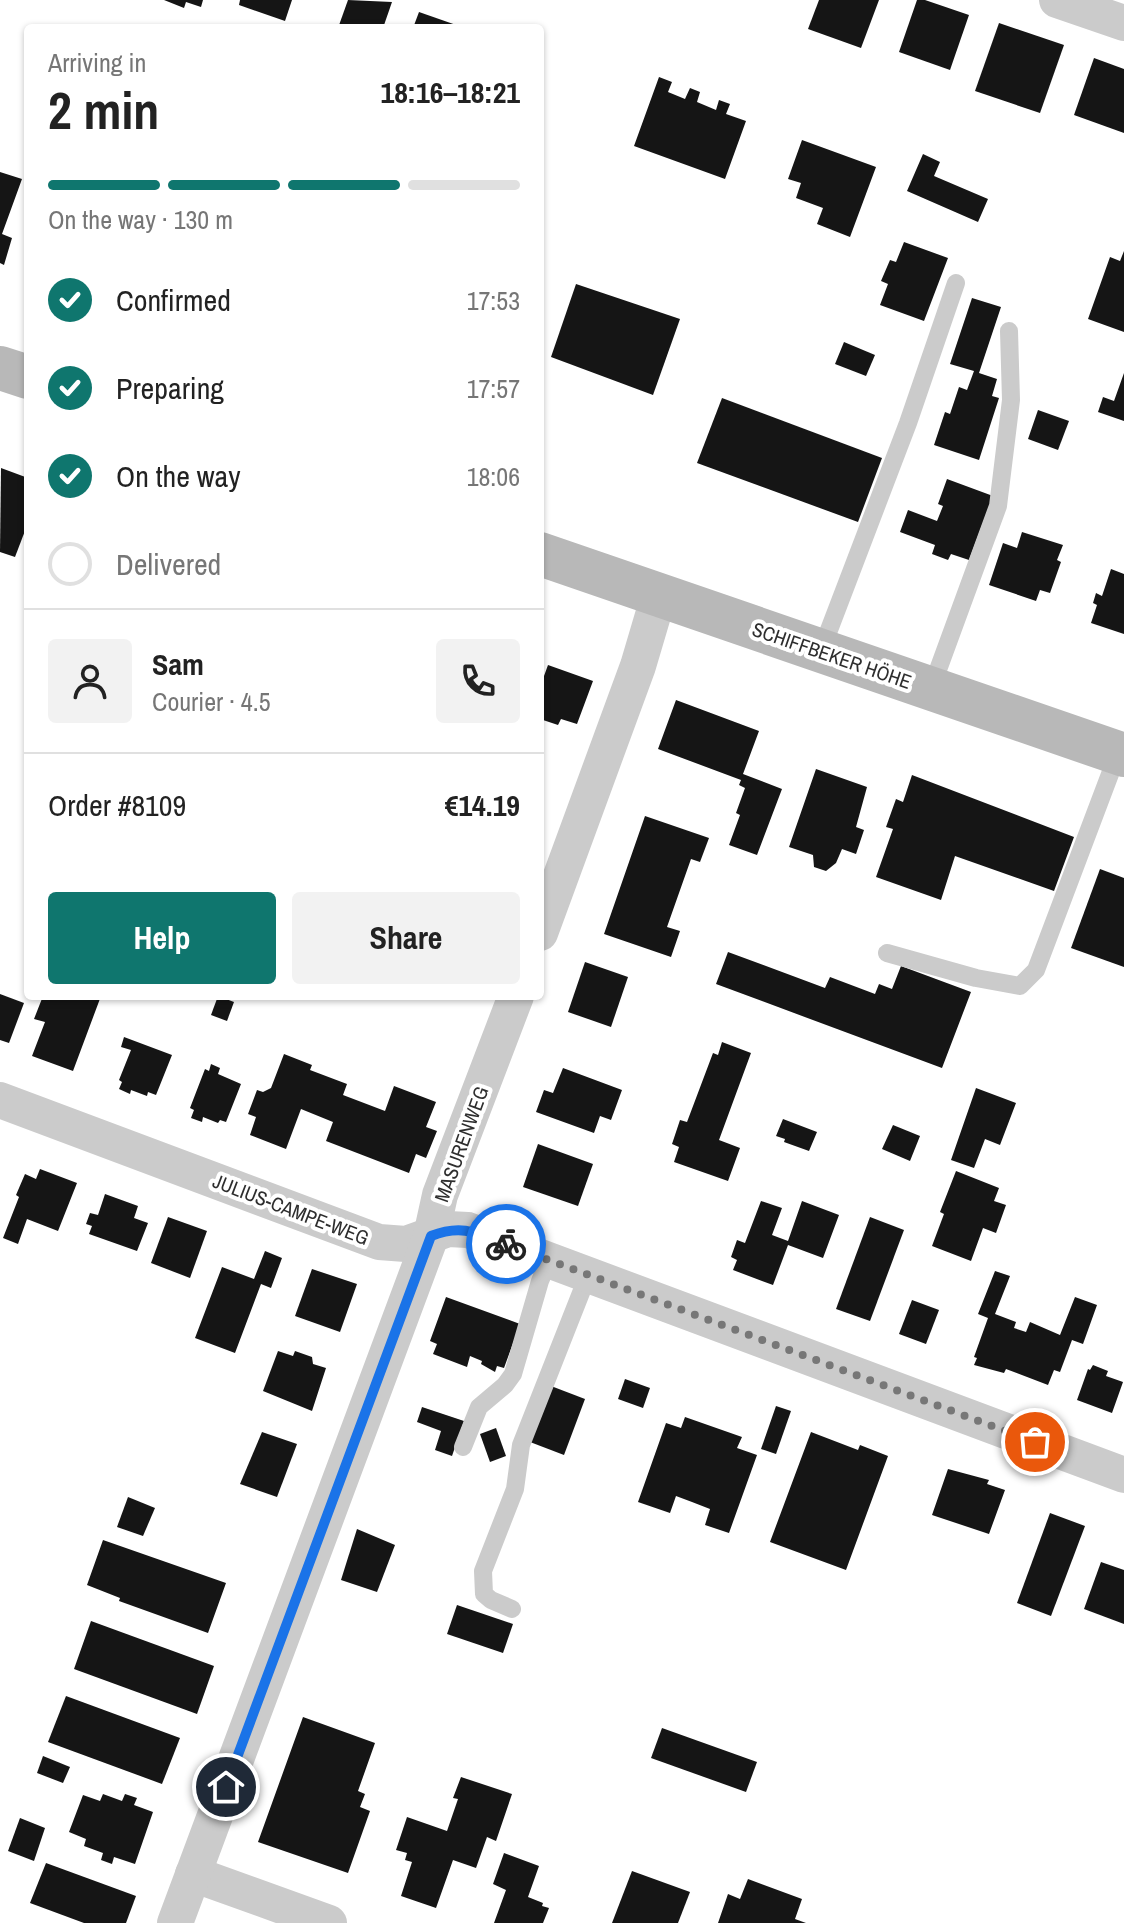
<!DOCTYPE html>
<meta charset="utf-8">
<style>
body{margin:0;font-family:"Archivo Narrow",sans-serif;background:#f2f2f2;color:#222;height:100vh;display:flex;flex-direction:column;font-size:30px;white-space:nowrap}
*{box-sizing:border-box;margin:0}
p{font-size:26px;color:#767676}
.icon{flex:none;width:44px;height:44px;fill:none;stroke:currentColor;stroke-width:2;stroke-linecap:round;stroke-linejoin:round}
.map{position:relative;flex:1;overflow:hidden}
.details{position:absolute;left:24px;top:24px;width:520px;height:976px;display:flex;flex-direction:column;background:#fff;border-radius:8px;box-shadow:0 2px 6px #0004}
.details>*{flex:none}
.pin{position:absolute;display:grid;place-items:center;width:68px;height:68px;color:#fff;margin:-34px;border:4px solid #fff;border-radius:50%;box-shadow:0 2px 8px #0007}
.courier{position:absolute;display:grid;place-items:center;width:80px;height:80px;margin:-40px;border:6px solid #1a73e8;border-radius:50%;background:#fff;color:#222;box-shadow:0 2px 10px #0007}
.headline em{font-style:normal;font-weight:700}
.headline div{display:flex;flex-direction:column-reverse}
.headline{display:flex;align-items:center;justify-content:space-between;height:136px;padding:0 24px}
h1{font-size:52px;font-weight:700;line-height:60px}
.bar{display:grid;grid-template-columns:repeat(4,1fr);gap:12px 8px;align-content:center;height:96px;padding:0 24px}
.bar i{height:10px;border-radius:6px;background:#e0e0e0}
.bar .current{background:#0f766e}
.bar p{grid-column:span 4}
.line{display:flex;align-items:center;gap:20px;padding:0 24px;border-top:2px solid #e0e0e0}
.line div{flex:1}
.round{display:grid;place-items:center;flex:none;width:84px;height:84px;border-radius:8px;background:#f2f2f2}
ol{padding:0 24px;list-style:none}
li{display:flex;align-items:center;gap:24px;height:88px}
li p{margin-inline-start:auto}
li .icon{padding:8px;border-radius:50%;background:#0f766e;color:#fff;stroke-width:4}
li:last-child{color:#767676}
li i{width:44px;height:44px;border:4px solid #e0e0e0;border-radius:50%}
.button{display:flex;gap:16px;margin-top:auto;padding:16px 24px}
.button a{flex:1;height:92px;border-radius:8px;background:#0f766e;color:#fff;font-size:32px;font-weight:700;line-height:92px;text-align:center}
.button a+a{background:#f2f2f2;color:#222}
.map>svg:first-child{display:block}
.building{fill:#151515}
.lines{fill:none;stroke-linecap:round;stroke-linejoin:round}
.service{stroke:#cbcbcb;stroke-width:18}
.minor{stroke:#cbcbcb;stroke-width:36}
.secondary{stroke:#b8b8b8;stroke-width:44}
.done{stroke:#777;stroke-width:8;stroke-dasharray:0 14.4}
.route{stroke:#1a73e8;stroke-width:10}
.labels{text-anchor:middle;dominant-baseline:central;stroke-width:8;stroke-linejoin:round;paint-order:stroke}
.street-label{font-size:20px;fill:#2e2e2e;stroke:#fff}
</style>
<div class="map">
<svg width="1124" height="1923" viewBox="0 0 1124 1923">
<rect width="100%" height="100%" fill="#fff"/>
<g class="building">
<polygon points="164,0 203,0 201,7 186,2 184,8"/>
<polygon points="240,0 292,0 285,21 239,5"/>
<polygon points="348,0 392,2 383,28 338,28"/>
<polygon points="819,0 879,0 861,48 808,29"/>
<polygon points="917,0 925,0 969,15 950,70 899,52"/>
<polygon points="419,12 459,26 458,28 413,28"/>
<polygon points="999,23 1064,45 1040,113 975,91"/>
<polygon points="1094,58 1124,69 1124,133 1074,115"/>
<polygon points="659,77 672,82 668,92 685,99 690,88 700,92 697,102 716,110 719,100 730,104 726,114 746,121 725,179 634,146"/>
<polygon points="802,140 876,167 850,237 817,224 823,208 796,198 801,183 788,179"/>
<polygon points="923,154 940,162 934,176 988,199 978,222 907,191"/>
<polygon points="0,172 22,179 2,234 12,238 4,265 0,263"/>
<polygon points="904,242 948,258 924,321 880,305 888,284 881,281 890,260 896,262"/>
<polygon points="1124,251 1124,332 1088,319 1110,257 1120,261"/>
<polygon points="576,284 680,319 653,395 551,357"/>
<polygon points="972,298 1001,307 979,373 997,379 992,396 999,398 979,460 934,445 945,412 950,414 959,387 967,390 974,371 950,364"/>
<polygon points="844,342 875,355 866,376 835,364"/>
<polygon points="1124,373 1124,421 1098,412 1103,397 1114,401"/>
<polygon points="722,398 882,458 858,522 697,463"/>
<polygon points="1038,410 1069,421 1058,450 1028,439"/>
<polygon points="1,468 28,478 28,523 15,557 0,552"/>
<polygon points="947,479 993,496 969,560 951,554 948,560 932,554 935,545 900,532 908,510 937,521 943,506 938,504"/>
<polygon points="1022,532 1063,545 1057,560 1061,562 1050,593 1040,590 1036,601 989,585 1003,543 1017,548"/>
<polygon points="1111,569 1124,574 1124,634 1091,623 1097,605 1093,603 1096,593 1102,596"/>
<polygon points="548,665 593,681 577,724 561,719 558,725 540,719 540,687"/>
<polygon points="676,700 759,731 743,774 782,789 757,855 729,845 740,815 736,813 745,788 739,785 741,780 658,749"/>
<polygon points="816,769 867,787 856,827 864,830 856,854 842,849 836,863 826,871 814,867 813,855 789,847"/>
<polygon points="912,775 1074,837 1054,891 955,856 941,900 876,877 893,829 886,827 896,799 903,802"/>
<polygon points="645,816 709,838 700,862 691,859 667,927 680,931 671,957 604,934"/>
<polygon points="1100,869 1124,878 1124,967 1071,948"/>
<polygon points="728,952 825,988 830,977 875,994 879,984 892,989 901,966 971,992 942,1068 716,984"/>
<polygon points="585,962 628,977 611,1027 568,1012"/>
<polygon points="0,994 24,1003 9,1043 0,1040"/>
<polygon points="43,996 101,996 73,1071 32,1056 45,1022 34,1019"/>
<polygon points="218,996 234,1002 227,1021 211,1015"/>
<polygon points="124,1037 172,1055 156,1095 148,1092 147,1096 131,1090 130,1094 119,1089 122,1082 119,1080 131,1050 121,1047"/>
<polygon points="722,1042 751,1053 719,1140 740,1148 728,1181 674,1162 679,1147 672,1144 680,1120 687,1122 713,1053 718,1055"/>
<polygon points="284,1054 312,1065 310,1070 347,1084 343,1095 385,1111 394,1086 436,1102 426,1127 437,1131 426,1158 416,1154 409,1173 326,1141 333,1122 301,1109 286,1149 250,1135 256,1117 248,1114 257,1090 263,1092 271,1088"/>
<polygon points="211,1064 220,1068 218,1074 241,1084 226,1122 220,1120 218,1123 203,1117 202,1122 191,1118 194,1110 190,1108 205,1069 209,1071"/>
<polygon points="563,1068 622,1090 611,1120 600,1116 594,1133 536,1112 544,1090 553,1093"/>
<polygon points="976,1088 1016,1103 1000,1145 985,1139 974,1168 951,1160"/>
<polygon points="783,1119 817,1132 809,1151 784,1142 785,1139 776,1136"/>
<polygon points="893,1125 920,1136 910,1161 882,1149"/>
<polygon points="538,1144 593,1164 578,1206 523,1187"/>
<polygon points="40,1169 77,1183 58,1231 27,1219 18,1244 3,1238 19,1197 16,1195 25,1174 36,1179"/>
<polygon points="956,1171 999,1188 994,1201 1006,1205 996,1233 983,1228 971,1261 932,1246 944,1214 940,1212"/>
<polygon points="105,1194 138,1206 134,1218 148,1223 137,1251 89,1234 92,1226 86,1224 90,1213 98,1215"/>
<polygon points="761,1201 782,1208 772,1235 788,1241 802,1201 839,1215 823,1258 788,1245 773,1285 733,1270 737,1260 731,1257 737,1240 745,1243"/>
<polygon points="168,1217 207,1231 190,1278 151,1263"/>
<polygon points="870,1217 904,1230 870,1321 836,1309"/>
<polygon points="265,1251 282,1258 271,1288 261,1284 235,1353 195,1338 222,1267 254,1279"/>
<polygon points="312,1269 357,1284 340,1332 295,1316"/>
<polygon points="995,1271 1010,1276 995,1314 1016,1322 1014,1328 1026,1332 1030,1322 1060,1335 1075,1297 1097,1305 1083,1344 1072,1340 1060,1372 1054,1370 1048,1385 1006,1369 1004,1373 974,1365 977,1358 974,1357 988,1318 978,1314"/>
<polygon points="446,1297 520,1324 504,1368 497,1366 495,1372 481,1364 482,1361 470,1356 467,1367 433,1354 437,1344 430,1341"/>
<polygon points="912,1300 939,1310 926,1344 899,1334"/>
<polygon points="278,1351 293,1356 295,1351 312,1357 313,1364 326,1368 312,1411 263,1391"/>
<polygon points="1093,1365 1108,1371 1106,1376 1123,1382 1112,1413 1077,1400 1088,1369 1090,1370"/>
<polygon points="625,1379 650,1388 643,1408 618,1399"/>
<polygon points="551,1386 585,1399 564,1455 530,1442"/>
<polygon points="776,1406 791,1411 776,1454 761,1449"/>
<polygon points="422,1407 464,1421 452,1456 435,1450 441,1431 417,1422"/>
<polygon points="685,1417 742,1437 737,1448 757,1455 729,1533 705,1525 710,1509 692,1502 676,1496 670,1513 638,1502 666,1423 681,1428"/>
<polygon points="496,1428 506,1456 490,1462 480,1434"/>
<polygon points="262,1432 297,1444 277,1497 240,1484"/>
<polygon points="811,1432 858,1450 860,1445 888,1456 846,1570 770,1542"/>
<polygon points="948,1469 989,1480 987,1484 1005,1490 989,1534 932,1515"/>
<polygon points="128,1497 155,1508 143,1536 117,1527"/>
<polygon points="1050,1513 1085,1526 1051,1616 1017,1603"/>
<polygon points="357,1529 395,1545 377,1592 341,1580"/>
<polygon points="103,1540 226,1583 208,1633 119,1601 120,1598 87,1585"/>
<polygon points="1101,1562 1124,1570 1124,1624 1084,1609"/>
<polygon points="457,1605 513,1624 503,1653 447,1634"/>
<polygon points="91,1621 214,1666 197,1714 74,1669"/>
<polygon points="66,1696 180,1738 162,1784 48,1742"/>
<polygon points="303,1717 375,1743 358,1791 365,1794 360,1807 370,1811 348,1873 258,1842"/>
<polygon points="662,1728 757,1762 746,1792 651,1758"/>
<polygon points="43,1756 70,1767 63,1783 37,1773"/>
<polygon points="461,1777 512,1794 496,1841 487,1837 476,1868 453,1860 436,1908 401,1896 412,1862 405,1860 407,1853 396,1850 407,1817 447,1831 458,1799 453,1798"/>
<polygon points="103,1794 122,1801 125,1794 137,1798 134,1805 153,1812 135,1864 114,1857 112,1864 101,1860 103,1853 84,1846 86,1839 69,1832 83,1795 100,1801"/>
<polygon points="20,1818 45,1828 34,1861 8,1851"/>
<polygon points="504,1853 539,1866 528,1897 543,1903 542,1906 549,1908 543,1923 494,1923 506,1890 493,1884"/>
<polygon points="46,1863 136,1896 126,1923 84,1923 30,1903"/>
<polygon points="632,1871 690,1892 678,1923 612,1923"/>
<polygon points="748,1879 802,1899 795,1919 806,1923 718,1923 728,1894 740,1899"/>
</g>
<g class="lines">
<g class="service">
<polyline points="821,651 908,423 956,283"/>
<polyline points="931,689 998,506 1011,400 1009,331"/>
<polyline points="887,953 976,978 1020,986 1036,970 1118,753"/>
<polyline points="463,1447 479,1407 505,1385 513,1374 540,1281 549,1260"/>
<polyline points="512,1609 491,1600 484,1594 483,1571 515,1489 521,1445 588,1275"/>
</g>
<g class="minor">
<polyline points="1057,0 1124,23"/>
<polyline points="540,933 638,666 659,595"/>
<polyline points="0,1100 379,1242 406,1244 448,1229 468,1230 1124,1475"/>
<polyline points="193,1874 329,1923"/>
<polyline points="175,1923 431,1236 440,1195 516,996"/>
</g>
<g class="secondary">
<polyline points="0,368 28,377"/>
<polyline points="540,554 1124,755"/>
</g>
</g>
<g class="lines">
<polyline class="done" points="506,1244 1035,1442"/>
<path class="route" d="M226,1787L431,1236C462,1224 477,1233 506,1244"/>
</g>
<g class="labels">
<g class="street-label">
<text transform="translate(832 655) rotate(19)">SCHIFFBEKER HÖHE</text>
<text transform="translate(461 1144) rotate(-70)">MASURENWEG</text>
<text transform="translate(291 1209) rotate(21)">JULIUS-CAMPE-WEG</text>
</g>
</g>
</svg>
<div class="pin" style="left:1035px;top:1442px;background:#ea580c"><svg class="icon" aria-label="bag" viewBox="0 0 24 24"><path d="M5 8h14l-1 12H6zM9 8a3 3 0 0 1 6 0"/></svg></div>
<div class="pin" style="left:226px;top:1787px;background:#1f2937"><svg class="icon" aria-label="home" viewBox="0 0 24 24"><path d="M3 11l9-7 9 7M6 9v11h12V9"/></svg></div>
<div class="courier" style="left:506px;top:1244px"><svg class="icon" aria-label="bike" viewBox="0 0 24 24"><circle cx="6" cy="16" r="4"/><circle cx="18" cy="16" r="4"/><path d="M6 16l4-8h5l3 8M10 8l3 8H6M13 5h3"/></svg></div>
<section class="details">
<div class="headline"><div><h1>2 min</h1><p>Arriving in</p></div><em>18:16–18:21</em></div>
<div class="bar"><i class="current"></i><i class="current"></i><i class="current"></i><i></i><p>On the way · 130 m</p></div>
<ol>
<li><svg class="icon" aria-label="check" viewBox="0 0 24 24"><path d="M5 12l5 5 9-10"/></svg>Confirmed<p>17:53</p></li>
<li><svg class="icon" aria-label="check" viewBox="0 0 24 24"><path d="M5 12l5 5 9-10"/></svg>Preparing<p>17:57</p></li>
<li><svg class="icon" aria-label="check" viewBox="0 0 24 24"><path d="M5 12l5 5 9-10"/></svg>On the way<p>18:06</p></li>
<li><i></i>Delivered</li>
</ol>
<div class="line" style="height:144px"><a class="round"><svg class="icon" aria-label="person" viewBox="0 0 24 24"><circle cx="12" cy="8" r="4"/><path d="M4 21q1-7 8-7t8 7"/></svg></a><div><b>Sam</b><p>Courier · 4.5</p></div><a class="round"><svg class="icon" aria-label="phone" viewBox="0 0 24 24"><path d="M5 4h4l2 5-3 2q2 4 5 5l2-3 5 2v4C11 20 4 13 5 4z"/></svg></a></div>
<div class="line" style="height:104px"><div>Order #8109</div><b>€14.19</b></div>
<div class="button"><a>Help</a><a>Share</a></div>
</section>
</div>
